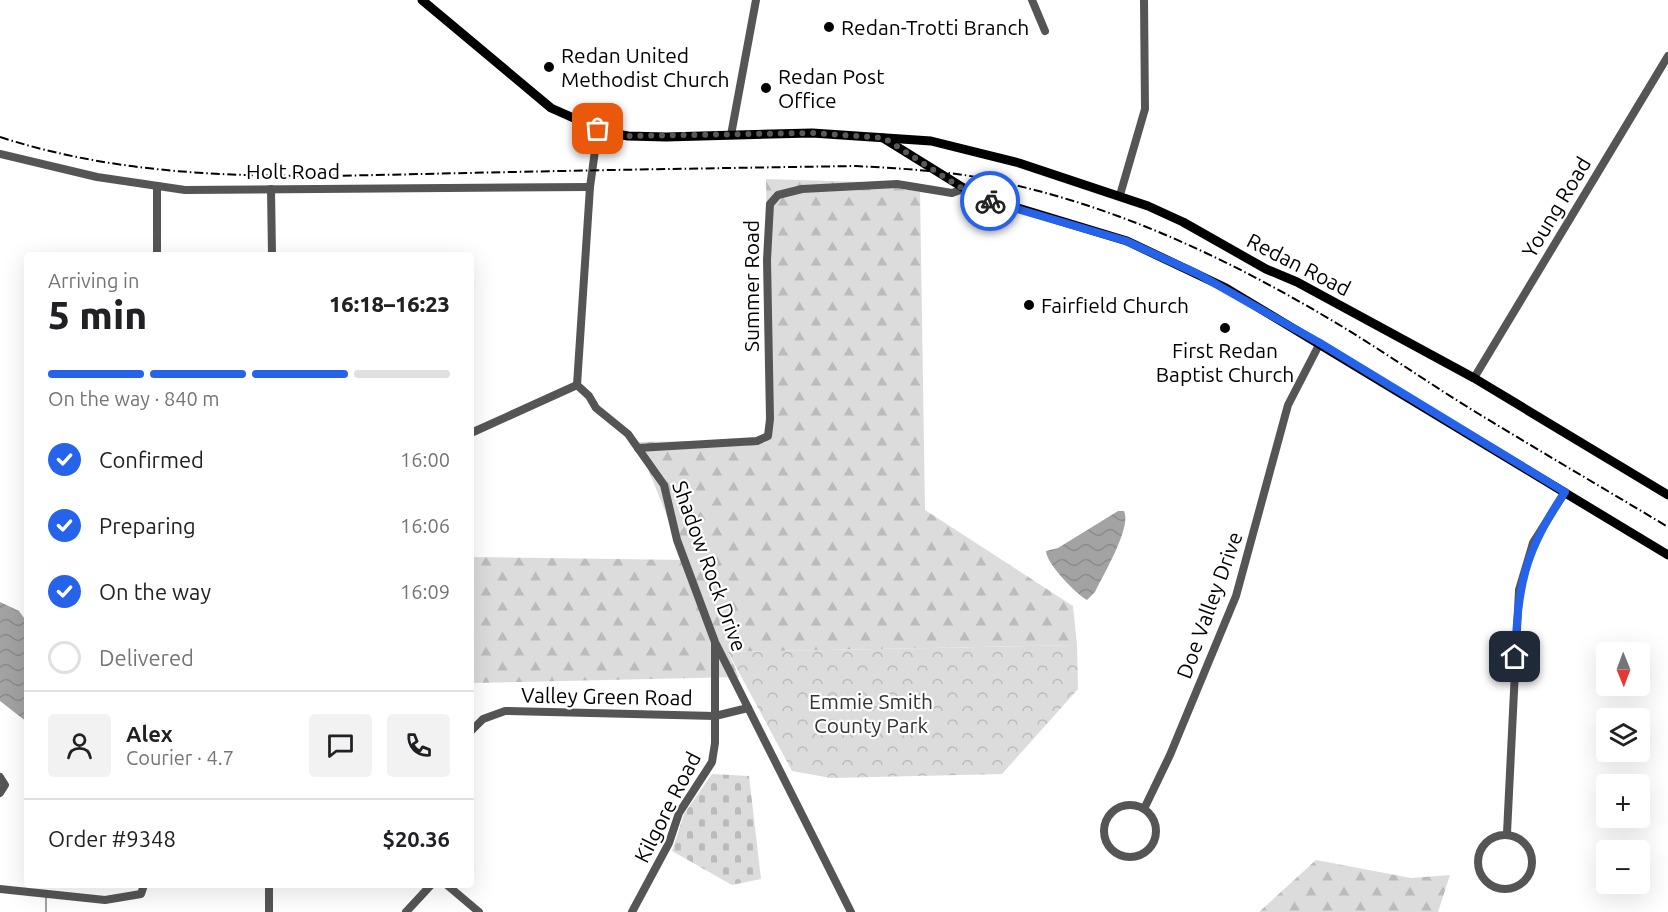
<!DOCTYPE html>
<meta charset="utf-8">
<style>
body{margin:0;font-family:Ubuntu,sans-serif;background:#f2f2f2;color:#202124;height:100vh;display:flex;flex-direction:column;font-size:22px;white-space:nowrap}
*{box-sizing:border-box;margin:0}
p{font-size:20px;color:#757577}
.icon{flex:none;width:33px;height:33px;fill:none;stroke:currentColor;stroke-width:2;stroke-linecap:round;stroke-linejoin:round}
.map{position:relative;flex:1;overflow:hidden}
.details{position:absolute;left:24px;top:252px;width:450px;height:636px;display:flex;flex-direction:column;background:#fff;border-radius:6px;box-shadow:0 6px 24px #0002}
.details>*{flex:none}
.needle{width:39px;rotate:179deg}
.fabs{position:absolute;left:1596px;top:642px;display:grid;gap:12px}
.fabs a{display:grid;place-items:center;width:54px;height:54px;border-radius:6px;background:#fff;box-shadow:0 6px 24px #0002;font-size:30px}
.pin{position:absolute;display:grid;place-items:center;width:51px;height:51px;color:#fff;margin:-26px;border-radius:12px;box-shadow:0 3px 9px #0006}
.courier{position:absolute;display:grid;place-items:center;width:60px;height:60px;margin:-30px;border:4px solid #2563eb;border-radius:50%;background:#fff;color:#222;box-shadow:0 2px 8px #0007}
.headline em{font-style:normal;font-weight:800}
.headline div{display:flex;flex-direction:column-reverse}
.headline{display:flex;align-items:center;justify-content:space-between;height:102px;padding:0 24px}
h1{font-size:39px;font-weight:800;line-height:45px}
.bar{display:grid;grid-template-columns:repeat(4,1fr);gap:9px 6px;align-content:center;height:72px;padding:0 24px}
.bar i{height:8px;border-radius:4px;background:#e0e0e0}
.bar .active{background:#2563eb}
.bar p{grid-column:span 4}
.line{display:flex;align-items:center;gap:15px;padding:0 24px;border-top:2px solid #e0e0e0}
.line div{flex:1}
.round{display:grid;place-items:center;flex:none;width:63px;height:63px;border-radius:6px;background:#f2f2f2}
ol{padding:0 24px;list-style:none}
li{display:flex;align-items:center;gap:18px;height:66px}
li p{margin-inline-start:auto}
li .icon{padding:6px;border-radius:50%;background:#2563eb;color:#fff;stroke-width:4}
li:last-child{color:#757577}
li i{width:33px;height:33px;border:3px solid #e0e0e0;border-radius:50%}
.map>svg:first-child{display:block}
.forest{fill:url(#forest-firs)}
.cemetery{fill:url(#cemetery-stones)}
.park{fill:url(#park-crowns)}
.water{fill:url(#water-waves)}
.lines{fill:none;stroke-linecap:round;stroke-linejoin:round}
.stream{stroke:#a3a3a3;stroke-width:2}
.minor{stroke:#555;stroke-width:8}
.major{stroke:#000;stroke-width:9}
.rail{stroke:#000;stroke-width:2;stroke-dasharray:9 3 1.5 3;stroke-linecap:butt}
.done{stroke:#595959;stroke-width:6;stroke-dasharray:0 10.8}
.route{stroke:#2563eb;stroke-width:8}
.poi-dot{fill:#000;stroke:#fff;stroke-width:2}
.labels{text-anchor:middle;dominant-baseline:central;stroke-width:4.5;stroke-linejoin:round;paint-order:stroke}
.poi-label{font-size:21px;fill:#000;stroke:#fff;text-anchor:start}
.street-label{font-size:21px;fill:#000;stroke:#fff}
.park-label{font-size:21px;fill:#333;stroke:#fff}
</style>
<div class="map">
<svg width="1668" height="912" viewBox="0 0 1668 912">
<defs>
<pattern id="forest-firs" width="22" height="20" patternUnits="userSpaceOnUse" patternTransform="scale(1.5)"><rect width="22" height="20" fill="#dcdcdc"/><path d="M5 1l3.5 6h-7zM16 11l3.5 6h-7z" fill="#bbb"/></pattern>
<pattern id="cemetery-stones" width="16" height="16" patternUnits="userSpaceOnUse" patternTransform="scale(1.5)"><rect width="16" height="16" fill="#dcdcdc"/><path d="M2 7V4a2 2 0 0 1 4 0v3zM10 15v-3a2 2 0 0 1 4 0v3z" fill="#bbb"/></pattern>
<pattern id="park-crowns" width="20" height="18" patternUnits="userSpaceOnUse" patternTransform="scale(1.5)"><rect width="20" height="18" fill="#dcdcdc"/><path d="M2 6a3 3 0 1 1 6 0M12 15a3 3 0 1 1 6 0" fill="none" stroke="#bbb"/></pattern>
<pattern id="water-waves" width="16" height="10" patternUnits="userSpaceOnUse" patternTransform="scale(1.5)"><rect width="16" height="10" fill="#a3a3a3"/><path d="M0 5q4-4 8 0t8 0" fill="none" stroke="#8b8b8b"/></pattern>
</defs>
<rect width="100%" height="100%" fill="#fff"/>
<g class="forest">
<polygon points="766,179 864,182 920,192 925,510 1073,606 1077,645 728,652 739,677 471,683 471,557 685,560 637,442 770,440"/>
<polygon points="1316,860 1411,878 1450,875 1438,912 1259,912"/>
</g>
<polygon class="cemetery" points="712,774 749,776 761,879 732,885 672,851 684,814"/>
<polygon class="park" points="1077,645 1078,689 1002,774 831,778 792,771 728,652"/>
<g class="water">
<path d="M1118,511H1124C1132,527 1103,575 1095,592L1087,600C1076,594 1046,563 1046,551L1058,548Z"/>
<polygon points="0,602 19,611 27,622 27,722 0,701"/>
</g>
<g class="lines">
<polyline class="stream" points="46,897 46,912"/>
<g class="minor">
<polyline points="1032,0 1045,31"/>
<polyline points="598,129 590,187 577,385 589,396 596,408 628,434 664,485 677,540 715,642 851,912"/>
<polyline points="731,135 756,0"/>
<polyline points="0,154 97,177 185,190 590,187"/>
<polyline points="157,186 157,255"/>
<polyline points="271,189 272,255"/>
<polyline points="1120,195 1145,109 1144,0"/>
<polyline points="1474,378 1668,56"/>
<polyline points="471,433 577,385"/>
<polyline points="638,448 757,441 768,436 770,419 767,260 770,204 778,195 802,189 897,184 952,193 963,189"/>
<polyline points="471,731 483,719 505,711 715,716 748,708"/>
<polyline points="0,777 5,785 0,793"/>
<circle cx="1130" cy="831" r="26"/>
<polyline points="1144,809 1170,755 1236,596 1288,405 1320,343"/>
<polyline points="1507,833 1519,590 1533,543 1565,492"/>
<circle cx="1505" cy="862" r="27"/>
<polyline points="447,885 479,912"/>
<polyline points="0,889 105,900 141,894 144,885"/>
<polyline points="269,912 269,885"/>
<polyline points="406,912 431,885"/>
<polyline points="632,912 669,843 679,813 712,762 715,743 715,644"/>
</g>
<g class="major">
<polyline points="422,0 551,108 605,132 628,136 666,137 812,133 931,141 1019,163 1148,206 1183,222 1266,269 1297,282 1474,378 1668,495"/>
<polyline points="883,138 975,195 1127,241 1226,288 1668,555"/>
</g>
<path class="rail" d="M0,137C151,186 311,176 467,173C597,170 726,168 856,166C892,168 929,170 964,175C1092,196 1210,249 1321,314C1373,344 1422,379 1474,411C1538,450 1603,488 1668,527"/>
</g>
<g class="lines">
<polyline class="done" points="598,129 628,136 812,133 884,138 963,189 990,201"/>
<path class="route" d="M990,201L1126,241L1198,274L1320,343L1565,492C1524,552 1518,585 1515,657"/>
</g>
<g class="poi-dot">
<circle cx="829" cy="27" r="6"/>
<circle cx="549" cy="67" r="6"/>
<circle cx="766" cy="88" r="6"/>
<circle cx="1029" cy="305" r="6"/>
<circle cx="1225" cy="328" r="6"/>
</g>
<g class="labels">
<g class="poi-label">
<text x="841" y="27">Redan-Trotti Branch</text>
<text x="561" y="55">Redan United<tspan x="561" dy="24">Methodist Church</tspan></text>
<text x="778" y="76">Redan Post<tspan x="778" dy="24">Office</tspan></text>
<text x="1041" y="305">Fairfield Church</text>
<text x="1225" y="350" text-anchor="middle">First Redan<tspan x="1225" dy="24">Baptist Church</tspan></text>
</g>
<g class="street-label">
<text x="293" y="171">Holt Road</text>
<text transform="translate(1556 207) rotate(-59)">Young Road</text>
<text transform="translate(1299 264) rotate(27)">Redan Road</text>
<text transform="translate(751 286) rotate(-90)">Summer Road</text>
<text transform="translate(710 566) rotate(70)">Shadow Rock Drive</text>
<text transform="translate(1209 605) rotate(-70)">Doe Valley Drive</text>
<text transform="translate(607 696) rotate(1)">Valley Green Road</text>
<text transform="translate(667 807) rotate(-63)">Kilgore Road</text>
</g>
<g class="park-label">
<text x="871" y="701">Emmie Smith<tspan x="871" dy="24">County Park</tspan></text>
</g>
</g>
</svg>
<div class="fabs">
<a><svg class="needle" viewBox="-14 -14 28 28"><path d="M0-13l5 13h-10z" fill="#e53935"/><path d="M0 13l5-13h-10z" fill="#757577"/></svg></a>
<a><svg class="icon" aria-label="layers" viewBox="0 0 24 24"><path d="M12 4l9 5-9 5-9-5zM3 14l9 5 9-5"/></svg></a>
<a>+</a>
<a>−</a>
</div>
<div class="pin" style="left:598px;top:129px;background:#ea580c"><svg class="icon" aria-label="bag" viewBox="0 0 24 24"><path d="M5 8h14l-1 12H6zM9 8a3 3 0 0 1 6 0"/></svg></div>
<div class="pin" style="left:1515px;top:657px;background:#1f2937"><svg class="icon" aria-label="home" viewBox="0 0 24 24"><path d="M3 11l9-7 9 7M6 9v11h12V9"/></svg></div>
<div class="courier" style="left:990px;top:201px"><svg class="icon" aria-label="bike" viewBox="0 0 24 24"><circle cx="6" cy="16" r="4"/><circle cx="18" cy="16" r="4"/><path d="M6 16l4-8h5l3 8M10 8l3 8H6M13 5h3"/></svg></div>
<section class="details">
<div class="headline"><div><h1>5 min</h1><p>Arriving in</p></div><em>16:18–16:23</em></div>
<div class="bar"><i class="active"></i><i class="active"></i><i class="active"></i><i></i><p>On the way · 840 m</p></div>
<ol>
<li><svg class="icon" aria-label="check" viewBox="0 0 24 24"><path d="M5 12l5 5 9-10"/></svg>Confirmed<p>16:00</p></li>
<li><svg class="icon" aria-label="check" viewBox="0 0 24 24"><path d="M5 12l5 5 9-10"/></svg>Preparing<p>16:06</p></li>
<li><svg class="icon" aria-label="check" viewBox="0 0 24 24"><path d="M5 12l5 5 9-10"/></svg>On the way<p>16:09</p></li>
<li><i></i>Delivered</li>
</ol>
<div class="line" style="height:108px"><a class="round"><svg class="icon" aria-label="person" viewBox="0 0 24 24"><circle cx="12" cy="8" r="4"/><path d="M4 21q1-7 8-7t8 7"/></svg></a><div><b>Alex</b><p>Courier · 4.7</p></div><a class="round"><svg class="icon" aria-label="chat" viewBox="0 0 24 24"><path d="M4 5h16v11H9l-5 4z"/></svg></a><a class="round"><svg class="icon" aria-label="phone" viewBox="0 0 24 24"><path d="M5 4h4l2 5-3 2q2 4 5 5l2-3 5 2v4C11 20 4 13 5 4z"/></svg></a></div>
<div class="line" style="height:78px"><div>Order #9348</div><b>$20.36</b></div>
</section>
</div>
